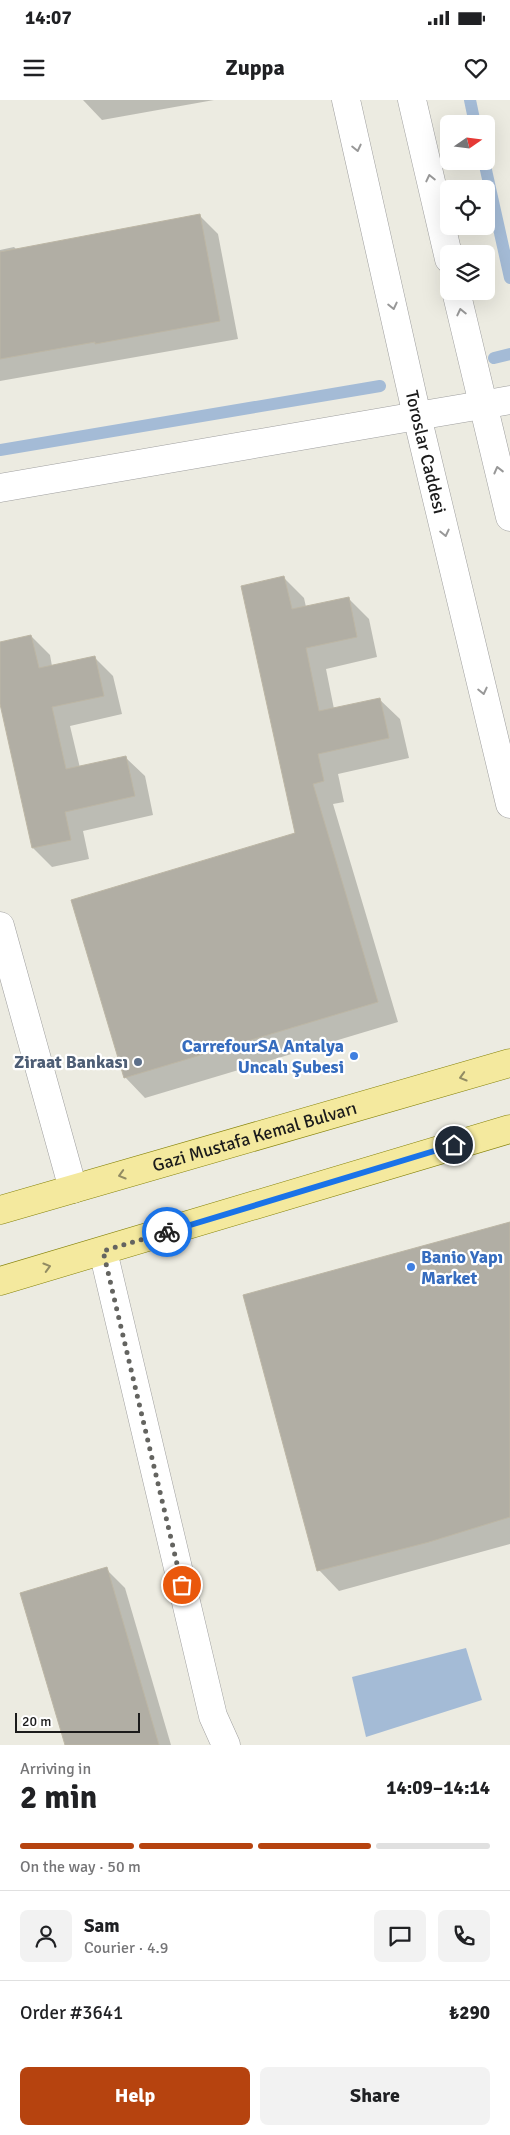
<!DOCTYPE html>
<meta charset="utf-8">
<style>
body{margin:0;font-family:Signika,sans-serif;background:#f2f2f2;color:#202124;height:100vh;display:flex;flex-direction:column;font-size:19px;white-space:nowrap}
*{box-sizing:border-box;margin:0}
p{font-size:16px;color:#757577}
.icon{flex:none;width:28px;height:28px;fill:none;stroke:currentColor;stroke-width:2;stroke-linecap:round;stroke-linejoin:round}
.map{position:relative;height:1645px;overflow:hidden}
.panel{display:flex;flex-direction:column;background:#fff;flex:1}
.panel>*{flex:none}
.needle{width:32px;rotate:76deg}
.tools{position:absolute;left:440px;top:15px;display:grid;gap:10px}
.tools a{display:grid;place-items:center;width:55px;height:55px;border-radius:8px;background:#fff;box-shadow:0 5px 20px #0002;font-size:25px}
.scale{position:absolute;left:15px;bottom:12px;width:125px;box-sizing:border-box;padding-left:5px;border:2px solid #1b1b1b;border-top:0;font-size:14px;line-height:18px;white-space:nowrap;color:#1b1b1b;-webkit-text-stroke:4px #fff;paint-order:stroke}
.pin{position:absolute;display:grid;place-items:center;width:42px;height:42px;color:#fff;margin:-21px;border:2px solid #fff;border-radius:50%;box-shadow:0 1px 5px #0007}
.courier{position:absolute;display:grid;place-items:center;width:50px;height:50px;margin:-25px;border:4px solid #1a73e8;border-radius:50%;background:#fff;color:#222;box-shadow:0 1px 6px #0007}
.headline em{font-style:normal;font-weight:700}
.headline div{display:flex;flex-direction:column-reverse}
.headline{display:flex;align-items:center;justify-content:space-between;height:85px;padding:0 20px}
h1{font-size:32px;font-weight:700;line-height:38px}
.bar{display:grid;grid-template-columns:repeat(4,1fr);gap:8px 5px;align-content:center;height:60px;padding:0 20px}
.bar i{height:6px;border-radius:4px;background:#e0e0e0}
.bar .selected{background:#b6430f}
.bar p{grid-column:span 4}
.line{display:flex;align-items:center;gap:12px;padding:0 20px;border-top:1px solid #e0e0e0}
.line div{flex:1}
.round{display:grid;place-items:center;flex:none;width:52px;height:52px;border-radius:8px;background:#f2f2f2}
.cta{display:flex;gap:10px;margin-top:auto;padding:10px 20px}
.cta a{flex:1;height:58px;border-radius:8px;background:#b6430f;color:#fff;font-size:20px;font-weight:700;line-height:58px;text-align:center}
.cta a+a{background:#f2f2f2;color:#202124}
.status{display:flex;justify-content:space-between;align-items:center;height:35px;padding:0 25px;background:#fff;direction:ltr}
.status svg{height:14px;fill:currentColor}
header{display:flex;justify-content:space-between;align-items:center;height:65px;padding:0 20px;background:#fff;font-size:22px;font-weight:700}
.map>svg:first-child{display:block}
.water{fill:#a4bbd6}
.shadow{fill:#0003}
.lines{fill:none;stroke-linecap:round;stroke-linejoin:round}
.stream{stroke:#a4bbd6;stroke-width:12}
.building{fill:#b1aea4;stroke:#bcb6a5}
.minor-casing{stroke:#9f9f9f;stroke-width:29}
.tertiary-casing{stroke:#9f9f9f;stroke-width:29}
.primary-casing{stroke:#86830b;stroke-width:29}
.minor{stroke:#fff;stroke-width:28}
.tertiary{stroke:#fff;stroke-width:28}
.primary{stroke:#f4e99e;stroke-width:28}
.oneway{stroke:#989898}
.oneway2{stroke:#928c63}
.done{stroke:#646460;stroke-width:5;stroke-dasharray:0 9}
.route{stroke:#1a73e8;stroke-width:6}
.shop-dot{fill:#3f7fe0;stroke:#fff;stroke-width:2}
.service-dot{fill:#5c6f8a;stroke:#fff;stroke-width:2}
.labels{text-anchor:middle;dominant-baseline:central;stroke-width:4.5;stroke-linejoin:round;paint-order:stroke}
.street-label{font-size:18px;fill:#1b1b1b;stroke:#fff}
.shop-label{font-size:18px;font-weight:bold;fill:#366cbe;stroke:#fff;text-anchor:end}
.service-label{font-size:18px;font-weight:bold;fill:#4e5e75;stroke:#fff;text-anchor:end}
</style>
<div class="status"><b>14:07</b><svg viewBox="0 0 49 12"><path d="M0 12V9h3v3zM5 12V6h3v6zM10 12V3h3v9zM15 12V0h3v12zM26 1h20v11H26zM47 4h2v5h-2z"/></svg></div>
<header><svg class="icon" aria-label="menu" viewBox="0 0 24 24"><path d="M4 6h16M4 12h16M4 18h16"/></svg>Zuppa<svg class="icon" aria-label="heart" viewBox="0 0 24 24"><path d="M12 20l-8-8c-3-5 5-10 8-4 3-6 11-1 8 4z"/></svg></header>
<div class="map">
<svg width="510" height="1645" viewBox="0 0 510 1645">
<rect width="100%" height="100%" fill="#ecebe1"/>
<polygon class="water" points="466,1548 482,1600 366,1637 352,1577"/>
<g class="shadow">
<polygon points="83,0 214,0 102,20"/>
<polygon points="199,115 218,134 238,239 0,281 0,150 14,147 17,150"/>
<polygon points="284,478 304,498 306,507 348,498 369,519 377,557 326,569 334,609 379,599 400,619 409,658 338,674 344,702 333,704 398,922 145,998 125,977 296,734"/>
<polygon points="31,536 50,555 52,566 94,557 113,576 122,614 70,626 80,668 126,658 145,676 153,715 83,731 89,759 52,767 33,748 0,598 0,543"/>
<polygon points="510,1123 510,1444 339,1491 319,1470"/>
<polygon points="106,1469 125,1488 171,1645 66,1645"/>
</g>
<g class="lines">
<g class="stream">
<polyline points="470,0 475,24"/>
<polyline points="484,61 510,178"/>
<polyline points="494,258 510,254"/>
<polyline points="0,350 380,286"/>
</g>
</g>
<g class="building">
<polygon points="200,114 220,221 95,244 95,242 0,259 0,152"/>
<polygon points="284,476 292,509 349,497 357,537 306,548 319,611 380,598 389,638 318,654 324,681 313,684 378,902 124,978 71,800 295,733 241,486"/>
<polygon points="31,535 39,568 95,556 104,596 52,607 66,669 126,656 135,696 65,712 71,740 32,748 0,604 0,542"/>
<polygon points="510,1122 510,1417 429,1442 317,1471 243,1195"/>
<polygon points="107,1467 159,1645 65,1645 20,1493"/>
</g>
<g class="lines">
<defs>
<g id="minor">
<polyline points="482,305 510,300"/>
<polyline points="0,388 417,316"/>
<polyline points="0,826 73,1089"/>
<polyline points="103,1151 213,1616 226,1645"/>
</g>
<g id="tertiary">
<path id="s1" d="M346,0L417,316L510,704"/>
<polyline points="412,0 449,159"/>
<polyline points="456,191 510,417"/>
<polyline points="417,316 482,305"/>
</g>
<g id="primary">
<path id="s2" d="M0,1110L510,963"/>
<polyline points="0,1181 510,1029"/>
</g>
</defs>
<use href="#minor" class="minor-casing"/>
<use href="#tertiary" class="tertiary-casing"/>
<use href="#primary" class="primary-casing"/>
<use href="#minor" class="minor"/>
<use href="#tertiary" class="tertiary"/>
<use href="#primary" class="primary"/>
</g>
<defs><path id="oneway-chevron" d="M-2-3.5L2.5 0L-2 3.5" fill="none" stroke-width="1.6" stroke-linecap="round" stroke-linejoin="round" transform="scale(1.25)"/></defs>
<g class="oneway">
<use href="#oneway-chevron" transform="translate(357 48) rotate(77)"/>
<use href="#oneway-chevron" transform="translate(430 78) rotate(-103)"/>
<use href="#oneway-chevron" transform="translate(393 206) rotate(77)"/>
<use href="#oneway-chevron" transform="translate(461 212) rotate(-103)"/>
<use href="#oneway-chevron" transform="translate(498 370) rotate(-104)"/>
<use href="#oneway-chevron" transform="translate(445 433) rotate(77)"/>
<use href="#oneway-chevron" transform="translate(483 591) rotate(77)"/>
</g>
<g class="oneway2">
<use href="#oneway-chevron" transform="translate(463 977) rotate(164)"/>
<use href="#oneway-chevron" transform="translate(122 1075) rotate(164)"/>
<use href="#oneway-chevron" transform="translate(47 1167) rotate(-16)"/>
</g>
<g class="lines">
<polyline class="done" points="167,1132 103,1151 182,1485"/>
<polyline class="route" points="167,1132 454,1045"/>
</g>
<g class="shop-dot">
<circle cx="354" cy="956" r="5"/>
<circle cx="411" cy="1167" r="5"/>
</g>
<circle class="service-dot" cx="138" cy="962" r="5"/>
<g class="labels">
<g class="street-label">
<text stroke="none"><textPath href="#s1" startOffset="361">Toroslar Caddesi</textPath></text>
<text stroke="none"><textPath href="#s2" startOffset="265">Gazi Mustafa Kemal Bulvarı</textPath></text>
</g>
<g class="shop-label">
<text x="344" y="946">CarrefourSA Antalya<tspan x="344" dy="21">Uncalı Şubesi</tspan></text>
<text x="421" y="1157" text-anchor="start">Banio Yapı<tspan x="421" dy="21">Market</tspan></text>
</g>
<g class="service-label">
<text x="128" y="962">Ziraat Bankası</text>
</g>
</g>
</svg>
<div class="tools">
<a><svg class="needle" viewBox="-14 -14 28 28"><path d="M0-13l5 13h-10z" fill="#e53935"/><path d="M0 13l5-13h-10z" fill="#757577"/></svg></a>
<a><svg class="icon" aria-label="locate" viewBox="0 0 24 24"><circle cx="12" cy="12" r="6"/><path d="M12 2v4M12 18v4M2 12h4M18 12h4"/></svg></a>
<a><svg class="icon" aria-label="layers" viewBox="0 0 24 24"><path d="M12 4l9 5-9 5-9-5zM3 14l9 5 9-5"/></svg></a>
</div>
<div class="scale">20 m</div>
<div class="pin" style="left:182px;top:1485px;background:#ea580c"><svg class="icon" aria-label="bag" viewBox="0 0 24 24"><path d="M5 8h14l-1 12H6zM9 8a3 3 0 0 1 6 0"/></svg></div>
<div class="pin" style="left:454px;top:1045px;background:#1f2937"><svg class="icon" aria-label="home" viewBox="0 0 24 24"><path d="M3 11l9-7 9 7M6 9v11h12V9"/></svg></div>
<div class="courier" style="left:167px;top:1132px"><svg class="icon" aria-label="bike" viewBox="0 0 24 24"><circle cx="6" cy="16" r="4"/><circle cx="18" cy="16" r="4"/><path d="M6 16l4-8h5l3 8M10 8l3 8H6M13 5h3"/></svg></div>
</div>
<section class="panel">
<div class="headline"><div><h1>2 min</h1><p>Arriving in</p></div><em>14:09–14:14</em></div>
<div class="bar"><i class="selected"></i><i class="selected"></i><i class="selected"></i><i></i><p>On the way · 50 m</p></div>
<div class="line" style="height:90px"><a class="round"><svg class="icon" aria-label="person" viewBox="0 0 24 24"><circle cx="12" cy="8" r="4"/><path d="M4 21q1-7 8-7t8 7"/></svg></a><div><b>Sam</b><p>Courier · 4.9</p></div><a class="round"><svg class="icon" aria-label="chat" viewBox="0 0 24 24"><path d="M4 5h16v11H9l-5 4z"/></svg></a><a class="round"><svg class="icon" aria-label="phone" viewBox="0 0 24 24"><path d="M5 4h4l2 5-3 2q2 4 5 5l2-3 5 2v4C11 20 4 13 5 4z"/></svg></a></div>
<div class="line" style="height:65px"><div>Order #3641</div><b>₺290</b></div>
<div class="cta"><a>Help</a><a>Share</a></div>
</section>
